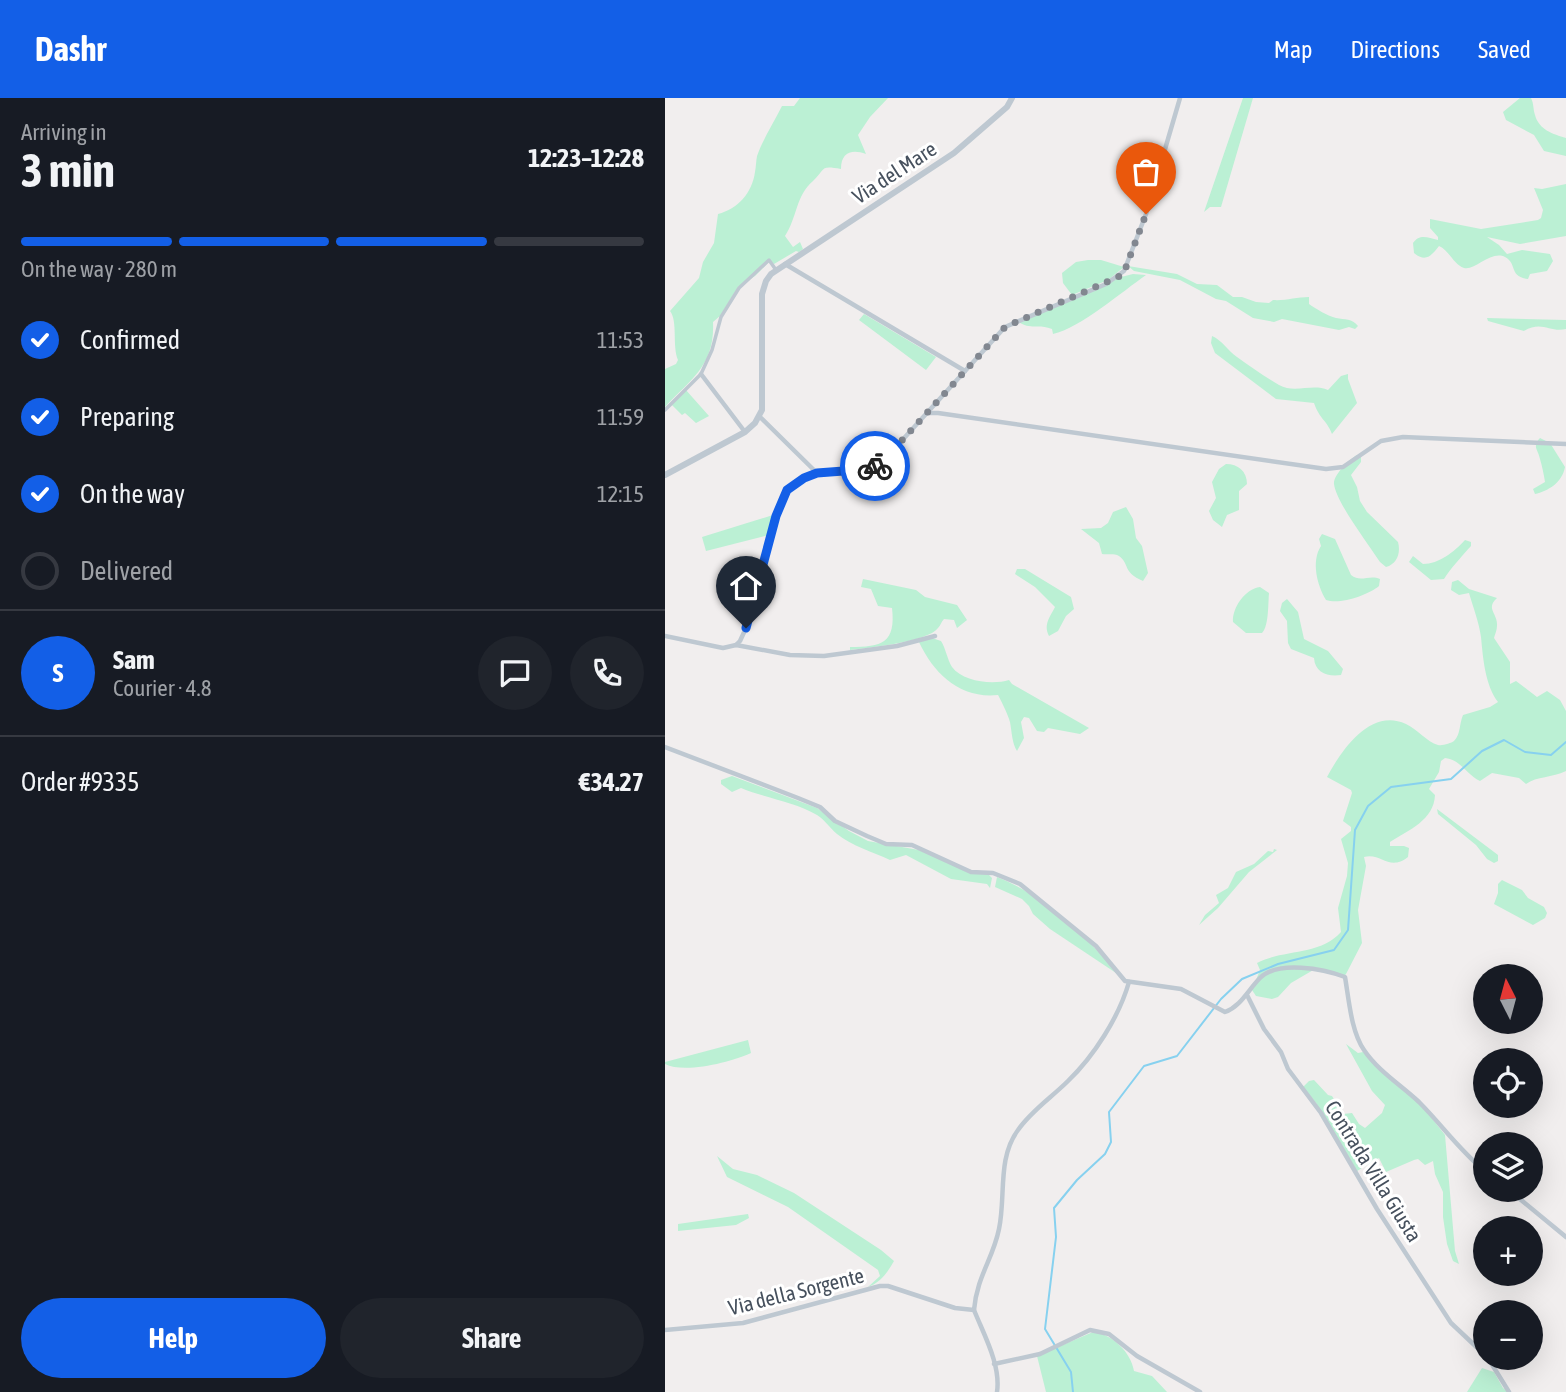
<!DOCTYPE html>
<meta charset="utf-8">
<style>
body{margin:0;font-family:"Asap Condensed",sans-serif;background:#20242c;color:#f1f3f6;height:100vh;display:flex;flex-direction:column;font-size:26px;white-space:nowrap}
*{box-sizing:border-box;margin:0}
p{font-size:23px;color:#9ea1a6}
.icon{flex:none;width:38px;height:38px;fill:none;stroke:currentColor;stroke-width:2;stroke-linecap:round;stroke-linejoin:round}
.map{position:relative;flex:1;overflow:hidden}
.drawer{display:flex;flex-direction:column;background:#171b24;width:665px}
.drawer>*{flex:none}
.needle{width:46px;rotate:354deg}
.controls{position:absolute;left:808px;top:866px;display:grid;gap:14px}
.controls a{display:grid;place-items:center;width:70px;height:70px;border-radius:50%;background:#171b24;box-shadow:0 7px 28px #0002;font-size:35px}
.pin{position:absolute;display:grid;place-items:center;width:60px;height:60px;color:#fff;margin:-72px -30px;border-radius:50% 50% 50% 0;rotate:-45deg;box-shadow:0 0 7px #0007}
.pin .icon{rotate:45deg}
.courier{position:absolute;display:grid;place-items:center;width:70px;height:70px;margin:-35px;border:5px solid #135fe7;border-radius:50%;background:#fff;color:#222;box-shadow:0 2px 9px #0007}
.summary em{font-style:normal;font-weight:700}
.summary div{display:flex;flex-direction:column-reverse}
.summary{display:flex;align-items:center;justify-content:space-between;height:119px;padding:0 21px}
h1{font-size:46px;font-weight:700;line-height:52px}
.bar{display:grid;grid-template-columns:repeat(4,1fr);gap:10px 7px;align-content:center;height:84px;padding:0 21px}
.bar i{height:9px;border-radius:5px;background:#363941}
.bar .selected{background:#135fe7}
.bar p{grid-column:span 4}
.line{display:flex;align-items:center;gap:18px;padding:0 21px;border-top:2px solid #363941}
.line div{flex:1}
.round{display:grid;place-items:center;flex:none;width:74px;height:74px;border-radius:37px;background:#20242c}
ol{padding:0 21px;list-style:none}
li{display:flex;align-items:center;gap:21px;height:77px}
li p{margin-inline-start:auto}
li .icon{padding:7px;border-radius:50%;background:#135fe7;color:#fff;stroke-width:4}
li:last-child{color:#9ea1a6}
li i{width:38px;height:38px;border:4px solid #363941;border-radius:50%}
.cta{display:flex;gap:14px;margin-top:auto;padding:14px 21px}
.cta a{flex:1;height:80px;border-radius:42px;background:#135fe7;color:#fff;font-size:28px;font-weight:700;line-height:80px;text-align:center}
.cta a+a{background:#20242c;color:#f1f3f6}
header{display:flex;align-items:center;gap:42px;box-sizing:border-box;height:98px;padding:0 35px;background:#135fe7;color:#fff}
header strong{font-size:33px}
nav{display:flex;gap:38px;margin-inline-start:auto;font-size:24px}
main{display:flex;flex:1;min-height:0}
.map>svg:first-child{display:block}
.green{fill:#bbf0d4}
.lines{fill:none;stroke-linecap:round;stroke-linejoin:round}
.stream{stroke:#87d1ef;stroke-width:2}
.pedestrian{stroke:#bec8d1;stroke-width:3.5}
.minor{stroke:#bec8d1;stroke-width:4.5}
.tertiary{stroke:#bec8d1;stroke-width:6}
.done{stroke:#828790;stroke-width:7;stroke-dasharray:0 12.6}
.route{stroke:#135fe7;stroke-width:9}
.labels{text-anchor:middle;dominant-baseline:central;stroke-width:6;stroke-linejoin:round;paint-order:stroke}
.street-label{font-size:21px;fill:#46505d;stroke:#fff}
</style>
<header>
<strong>Dashr</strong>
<nav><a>Map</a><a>Directions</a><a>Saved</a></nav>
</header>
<main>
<section class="drawer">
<div class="summary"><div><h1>3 min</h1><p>Arriving in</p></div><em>12:23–12:28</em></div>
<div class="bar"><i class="selected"></i><i class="selected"></i><i class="selected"></i><i></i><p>On the way · 280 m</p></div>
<ol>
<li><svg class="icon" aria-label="check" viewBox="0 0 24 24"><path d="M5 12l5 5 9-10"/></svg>Confirmed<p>11:53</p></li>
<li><svg class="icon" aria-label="check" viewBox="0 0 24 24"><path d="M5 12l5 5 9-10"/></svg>Preparing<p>11:59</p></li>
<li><svg class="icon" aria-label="check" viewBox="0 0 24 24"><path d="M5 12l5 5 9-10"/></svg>On the way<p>12:15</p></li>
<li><i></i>Delivered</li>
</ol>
<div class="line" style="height:126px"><b class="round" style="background:#135fe7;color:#fff">S</b><div><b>Sam</b><p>Courier · 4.8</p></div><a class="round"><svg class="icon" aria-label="chat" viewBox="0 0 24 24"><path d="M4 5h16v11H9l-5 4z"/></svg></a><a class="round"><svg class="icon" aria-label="phone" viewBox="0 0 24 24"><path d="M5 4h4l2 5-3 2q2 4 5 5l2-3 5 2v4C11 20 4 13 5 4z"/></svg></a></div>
<div class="line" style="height:91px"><div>Order #9335</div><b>€34.27</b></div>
<div class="cta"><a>Help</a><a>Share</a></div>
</section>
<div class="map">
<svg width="901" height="1294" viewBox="0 0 901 1294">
<rect width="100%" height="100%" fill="#f1eeee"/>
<g class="green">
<path d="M135,0H223L205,19L193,37L201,56C187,51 176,54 176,71C154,67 161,71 148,83C131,97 132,120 120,138L128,149L135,144L138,151L134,154L131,153L109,166L105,163L90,178L73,189L55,218L48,224C50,267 27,280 0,309V271L11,266L13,262C7,248 13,223 5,213L34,180L38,164L49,145L53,116C73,111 87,95 90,74C91,69 91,63 92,58C98,41 109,24 117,8H129Z"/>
<polygon points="578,0 588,0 556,109 545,109 539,114"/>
<path d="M855,0H866C869,6 868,11 870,17C874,32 888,36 901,40V58L879,53L869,37L841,22L838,14Z"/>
<path d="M901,86V138L855,146L822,139L834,147L842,156L857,152L885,156L888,163L882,173L865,176L863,181C843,178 853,166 840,159C826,152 810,173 799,170C788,166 784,152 774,148C767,157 761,165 749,155L748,145C755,135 763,140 773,142V139L765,130V121L816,131L873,122L876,120L878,112L869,90L877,91Z"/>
<polygon points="423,162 436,162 459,169 443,182 407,197 398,185 397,175 411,164"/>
<path d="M463,168L512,176L532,186L552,187L568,199H577L591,204L604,205L608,202C620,203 631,199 644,199V206C651,211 663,218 671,220C680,222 687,220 693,228L690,231L684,229L674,232L617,221L609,224L588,220L561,203L551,201L515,182L469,173Z"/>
<path d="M468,176L481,177C458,193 415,230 388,236L387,231C372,225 367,233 352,223L456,179Z"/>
<polygon points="199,216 271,259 261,272 194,222"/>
<path d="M822,220L901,222V231C885,235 877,222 859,233L823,223Z"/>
<path d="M547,238C557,242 563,253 572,259C586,269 600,279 614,287C630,296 647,285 663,292L676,278L683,276V281L692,305L667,336C662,322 655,322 649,305L611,301L550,255L546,245Z"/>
<polygon points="20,291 44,318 31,325 20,315 17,317 6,306"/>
<path d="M875,340L885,345L900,369C897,385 883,393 870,396L868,391L880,384C879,377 877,368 875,361C873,351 867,349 875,340Z"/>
<path d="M692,357L696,359V364L686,377L692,389L695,403L702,414L733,444C736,455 732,466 721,469L715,464C704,447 671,404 669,386C668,377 685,361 692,357Z"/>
<path d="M561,366C573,366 582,373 582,386L574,393V412L562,417L557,429L548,422L544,413L551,400L547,384L554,371Z"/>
<path d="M461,409L468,421L471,440L477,448L483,475L478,483C457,474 465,466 454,458C449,455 442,457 437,456L434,445L416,431L436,430L443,425L448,414Z"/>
<polygon points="108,417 104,437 41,453 37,439"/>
<path d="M657,436L670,441L686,477C696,485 704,476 715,481L714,488C703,497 675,507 661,502C652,487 646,463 656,448L654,441Z"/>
<path d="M800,442L806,444V448C797,458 786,470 779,481L766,482L744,464L748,458L758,466C774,466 789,454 800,442Z"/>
<path d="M352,471H360L406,499L409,511L401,518L393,533L384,538C378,527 385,519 390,509L370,489L350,476Z"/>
<path d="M198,481L251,492L260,499L292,507L302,522L292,530L289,522L279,521C276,524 276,527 273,530C263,544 202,550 185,552V549C217,549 231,545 227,510L213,508L206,491L196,489Z"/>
<path d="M793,482L804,491L832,500C820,511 833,515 832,528C832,532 830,536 829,540L845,564V586L851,583L872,599L882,593L895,602L901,613V673C887,680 872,678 861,686L854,680L827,675L815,683C802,677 795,661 780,660L776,663L774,674L764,691L770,697C769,722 744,732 725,744V748H739L744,750L743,759C724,774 716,754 699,759L701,768L693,812L697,845L681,876L679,878L650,871L626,885L613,899L607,901L591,898L587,892L595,872L592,865C618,851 655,858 676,834L673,810L682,778L683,765L676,741L686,733V729L678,723L687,695L686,692L662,679C676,653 705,609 741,626C752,631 762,644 773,647C778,648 786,645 789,643C796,636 794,626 798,617L825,609L833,604C820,587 818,560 816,539C814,524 808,509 804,495L794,497L786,492L787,484Z"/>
<path d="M595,489L604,495C603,506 604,528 597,535H581L568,524C567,510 580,491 595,489Z"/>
<path d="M622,501L633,514L639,541L663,553L678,571L676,577C663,579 650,575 649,560L626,551L623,545L622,523L615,513L617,505Z"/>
<path d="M267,540L276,543C281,551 282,561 287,569C298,584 328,587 344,582L347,586L424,630L415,636L383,630L379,634L372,633L364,620L359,619L356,624L359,640L352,653C347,645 347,635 345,624C344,619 336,602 333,597C295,601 269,576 254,544Z"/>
<path d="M67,678L152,710L184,733L203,743L254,752L290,768L324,777L327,780L325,790L322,786L286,781L241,757L225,762C208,754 187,748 172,736C165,730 160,722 152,717C130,704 100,700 76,690L67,694L56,686V682Z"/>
<polygon points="772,711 833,757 833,763 829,765 822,761 811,747 773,716"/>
<polygon points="609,751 612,752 584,774 553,810 534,827 540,817 554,805 551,797 563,790 571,774 589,766 603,753 608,754"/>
<path d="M332,779C380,798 421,838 454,877L385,831L368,816L364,808L357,801L330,789Z"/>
<polygon points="837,782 857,792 863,800 879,809 882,815 880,820 868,827 829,806 833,795 833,786"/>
<path d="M83,942L86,955C67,964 19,976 0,966V964Z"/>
<polygon points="681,946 693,955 698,954 758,1009 780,1037 790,1153 794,1166 788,1163 782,1146 778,1119 778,1094 770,1076 768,1063 760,1067 753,1061 749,1062 721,1074 714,1060 692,1073 651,1005 638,989 644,983 649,982 663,997 667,998 678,1016 687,1015 694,1026 700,1030 717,1015 720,1007 707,993"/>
<path d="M52,1058L68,1071L92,1077L129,1095L216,1152L229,1163C223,1174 215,1185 203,1189L215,1178L213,1172L123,1109L62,1079Z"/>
<polygon points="83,1116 84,1120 71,1127 13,1133 13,1126"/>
<path d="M428,1234C447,1236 466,1254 469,1273L487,1278L502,1294H381L372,1258Z"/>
<polygon points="817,1270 829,1274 838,1290 843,1294 802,1294"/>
</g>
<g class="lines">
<polyline class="stream" points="408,1294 406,1274 380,1231 391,1139 389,1110 412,1082 440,1056 446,1044 444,1014 479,968 512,958 556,901 577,881 613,866 669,852 683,832 690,732 703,708 726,689 786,681 817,653 839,642 860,654 886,657 901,644"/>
<polyline class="pedestrian" points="0,312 36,276 47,252 56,219 74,190 104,162 111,172"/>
<g class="minor">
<polyline points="120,166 300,273"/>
<polyline points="36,276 80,334"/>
<polyline points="262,315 273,315 661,371 678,369 716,343 738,339 901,346"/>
<polyline points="94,318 152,375 205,371 221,360 340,229 441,186 459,173 481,116 515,0"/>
<polyline points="0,538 58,550 71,547 125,557 159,558 232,548 270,538"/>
<path d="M71,547L75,543L81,530L116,403C124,388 135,381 152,375"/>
<path d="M0,649L133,700L155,709L170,723L202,738L221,746L247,747L306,774L328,775L355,786L431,848L460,883L516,891L560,914C576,908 583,892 595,880C613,862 659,871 680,879C684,902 686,933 699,952C713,973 736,987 754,1004C777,1027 795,1053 821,1074"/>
<polyline points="582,897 599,931 616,954 623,971 656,1015 712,1111 786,1225 821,1258"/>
<polyline points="844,1092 901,1139"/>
<path d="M309,1212C319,1237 336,1267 332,1294"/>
<path d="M0,1232L78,1225L215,1188H223L290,1210L309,1212C312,1178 328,1161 334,1131C341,1099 332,1060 353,1032C366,1013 387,999 403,983C429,958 454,919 464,884"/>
<polyline points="823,1260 844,1294"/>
<polyline points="329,1266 375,1256 425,1232 444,1236 472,1258 535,1294"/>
</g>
<polyline class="tertiary" points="0,377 80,334 90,325 97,312 97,196 101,183 106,176 289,55 342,9 347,0"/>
</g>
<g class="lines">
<polyline class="done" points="210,368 221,360 340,229 455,178 461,169 481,116"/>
<polyline class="route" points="81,530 111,418 122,392 139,380 152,375 205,371 210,368"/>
</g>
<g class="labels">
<g class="street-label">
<text transform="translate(229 74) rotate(-33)">Via del Mare</text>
<text transform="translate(709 1073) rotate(58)">Contrada Villa Giusta</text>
<text transform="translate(131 1193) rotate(-14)">Via della Sorgente</text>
</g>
</g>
</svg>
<div class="controls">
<a><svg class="needle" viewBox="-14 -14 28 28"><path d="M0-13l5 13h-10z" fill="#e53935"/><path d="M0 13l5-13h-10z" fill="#9ea1a6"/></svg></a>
<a><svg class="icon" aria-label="locate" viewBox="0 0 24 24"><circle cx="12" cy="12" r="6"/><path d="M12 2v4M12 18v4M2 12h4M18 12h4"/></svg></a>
<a><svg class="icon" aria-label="layers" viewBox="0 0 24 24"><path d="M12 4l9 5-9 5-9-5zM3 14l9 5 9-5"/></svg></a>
<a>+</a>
<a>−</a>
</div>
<div class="pin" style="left:481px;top:116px;background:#ea580c"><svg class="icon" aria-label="bag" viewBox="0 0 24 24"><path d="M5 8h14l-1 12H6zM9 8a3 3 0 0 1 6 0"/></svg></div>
<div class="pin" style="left:81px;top:530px;background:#1f2937"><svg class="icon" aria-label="home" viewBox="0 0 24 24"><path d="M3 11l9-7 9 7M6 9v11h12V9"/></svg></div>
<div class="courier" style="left:210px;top:368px"><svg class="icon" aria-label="bike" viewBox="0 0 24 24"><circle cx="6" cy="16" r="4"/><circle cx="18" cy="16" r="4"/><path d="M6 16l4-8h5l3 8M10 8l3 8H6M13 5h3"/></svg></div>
</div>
</main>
